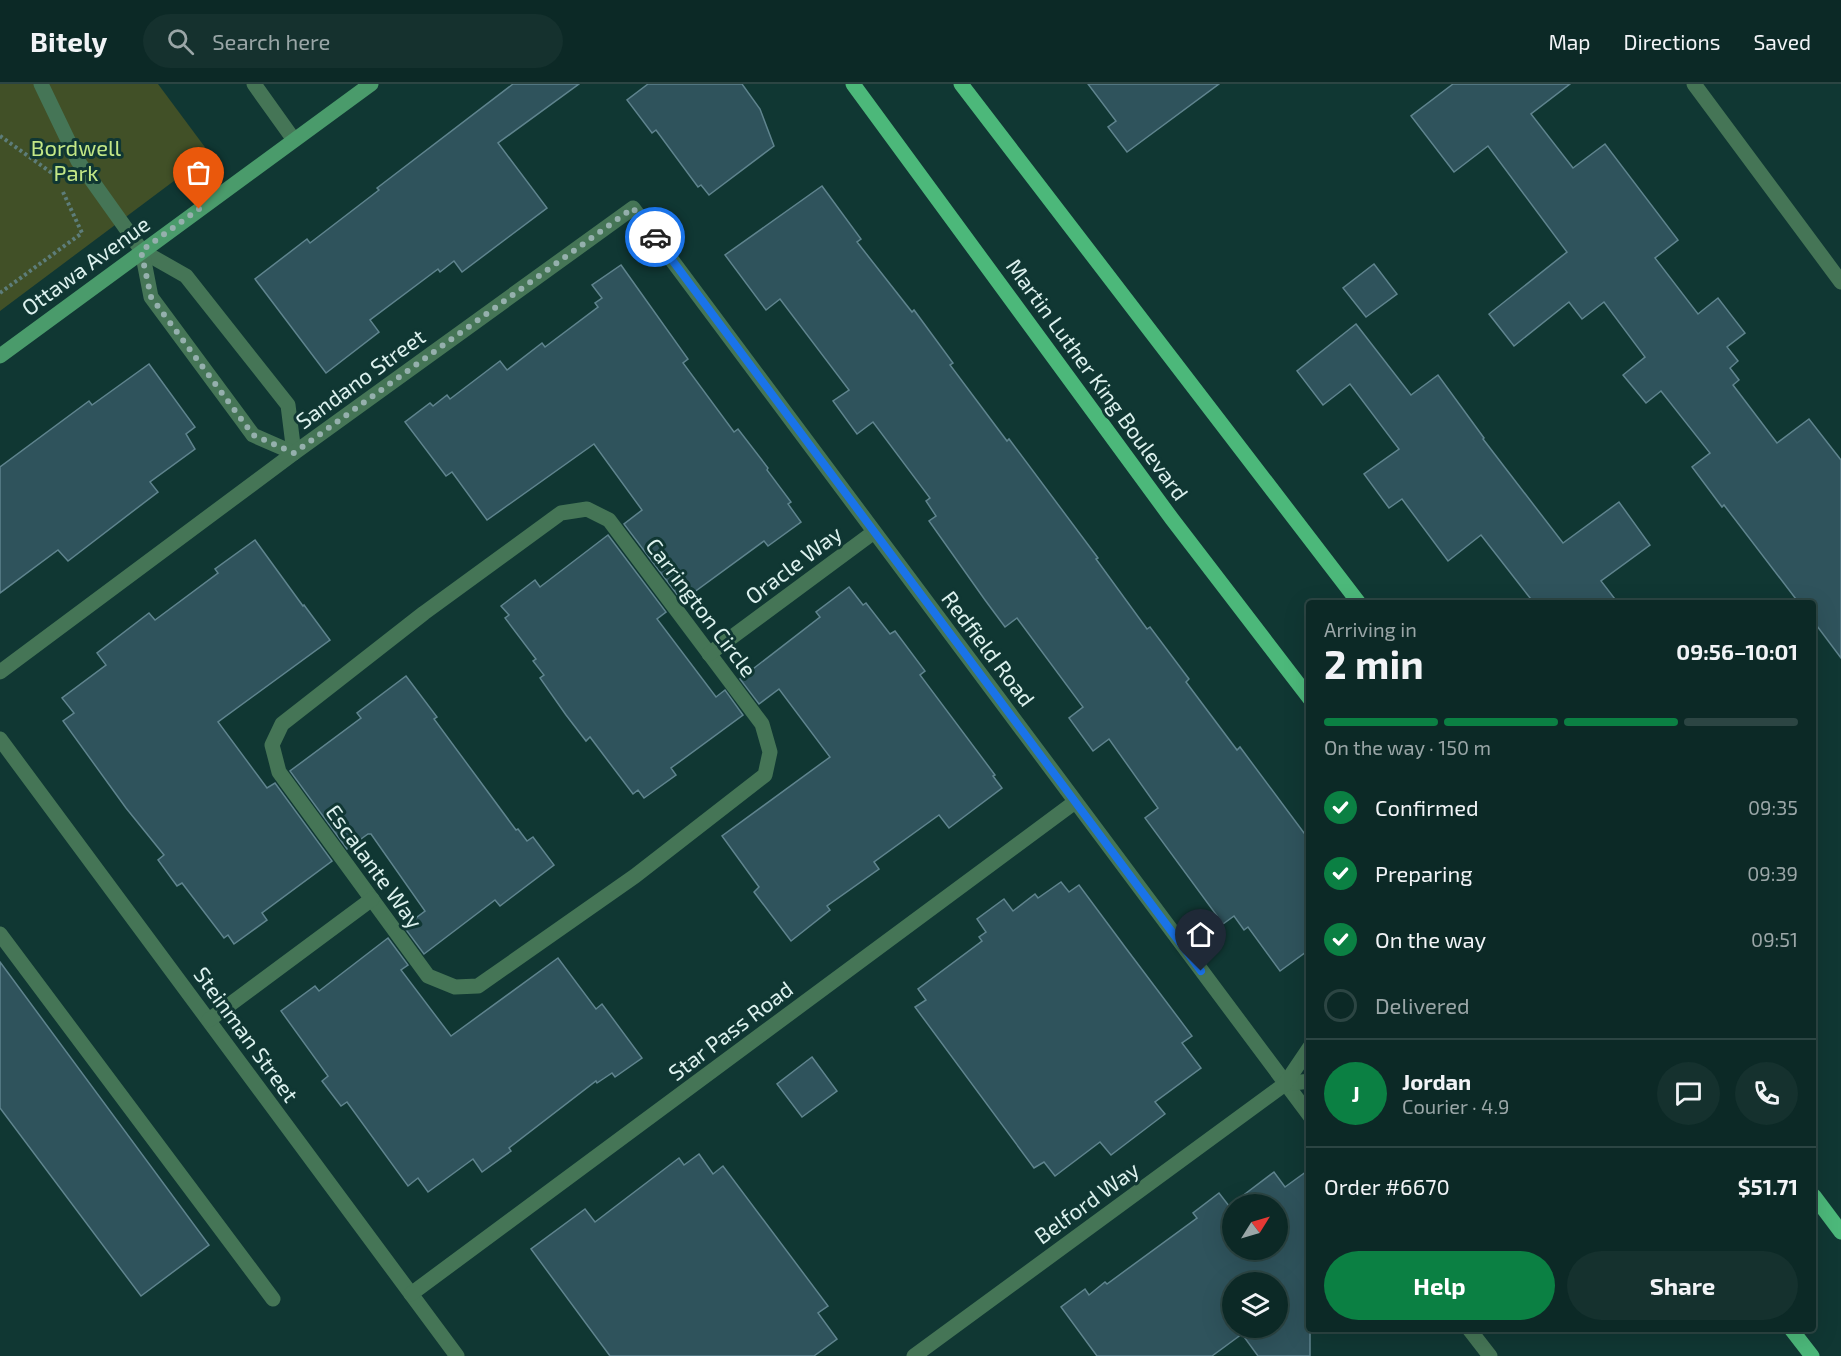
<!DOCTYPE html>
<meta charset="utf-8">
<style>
body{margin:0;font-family:"Exo 2",sans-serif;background:#15312e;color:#f1f3f6;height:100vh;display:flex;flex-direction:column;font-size:22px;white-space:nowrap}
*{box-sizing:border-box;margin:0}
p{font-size:20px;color:#9aa6a7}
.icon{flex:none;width:33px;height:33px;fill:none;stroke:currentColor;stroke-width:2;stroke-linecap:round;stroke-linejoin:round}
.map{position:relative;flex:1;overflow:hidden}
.drawer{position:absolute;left:1306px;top:516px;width:510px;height:732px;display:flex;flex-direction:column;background:#0c2926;border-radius:6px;box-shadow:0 6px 24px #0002,0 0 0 2px #2c4543}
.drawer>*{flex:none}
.needle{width:39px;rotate:53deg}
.fabs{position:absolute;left:1222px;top:1110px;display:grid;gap:12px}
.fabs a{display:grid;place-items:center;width:66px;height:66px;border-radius:50%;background:#0c2926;box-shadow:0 6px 24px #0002,0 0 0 2px #2c4543;font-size:30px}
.pin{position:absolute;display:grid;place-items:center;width:51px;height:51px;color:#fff;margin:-62px -26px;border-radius:50% 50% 50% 0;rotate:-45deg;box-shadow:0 0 6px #0007}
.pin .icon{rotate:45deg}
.courier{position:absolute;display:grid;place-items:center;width:60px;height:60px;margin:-30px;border:4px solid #1a73e8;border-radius:50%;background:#fff;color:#222;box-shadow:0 2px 8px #0007}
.head em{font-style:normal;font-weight:700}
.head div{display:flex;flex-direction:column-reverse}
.head{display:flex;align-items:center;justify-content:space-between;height:102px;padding:0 18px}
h1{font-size:39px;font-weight:700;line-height:45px}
.bar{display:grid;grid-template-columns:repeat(4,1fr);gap:9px 6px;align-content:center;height:72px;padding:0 18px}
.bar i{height:8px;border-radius:4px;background:#2c4543}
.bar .on{background:#0b8043}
.bar p{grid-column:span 4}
.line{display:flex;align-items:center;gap:15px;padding:0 18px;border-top:2px solid #2c4543}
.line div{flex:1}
.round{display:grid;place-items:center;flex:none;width:63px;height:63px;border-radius:32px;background:#15312e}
ol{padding:0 18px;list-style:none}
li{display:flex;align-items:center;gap:18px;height:66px}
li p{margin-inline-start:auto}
li .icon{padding:6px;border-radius:50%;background:#0b8043;color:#fff;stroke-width:4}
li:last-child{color:#9aa6a7}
li i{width:33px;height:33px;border:3px solid #2c4543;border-radius:50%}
.button{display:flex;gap:12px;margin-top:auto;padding:12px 18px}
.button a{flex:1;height:69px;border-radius:36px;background:#0b8043;color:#fff;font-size:24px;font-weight:700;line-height:69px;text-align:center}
.button a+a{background:#15312e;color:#f1f3f6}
header{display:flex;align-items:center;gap:36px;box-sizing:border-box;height:84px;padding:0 30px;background:#0c2926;border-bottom:2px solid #2c4543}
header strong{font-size:28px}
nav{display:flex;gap:33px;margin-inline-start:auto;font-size:21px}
.search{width:420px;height:54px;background:#15312e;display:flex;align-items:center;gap:15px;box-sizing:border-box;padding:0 21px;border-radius:33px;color:#9aa6a7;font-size:22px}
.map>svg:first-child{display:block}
.green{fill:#415027}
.building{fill:#2f535c;stroke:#5f848e;stroke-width:1.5;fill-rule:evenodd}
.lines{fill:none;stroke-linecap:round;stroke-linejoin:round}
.path{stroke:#5d7d7a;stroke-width:4;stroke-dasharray:3 3;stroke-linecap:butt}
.lane{stroke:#457556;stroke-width:15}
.street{stroke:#457556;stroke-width:15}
.secondary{stroke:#4a9b6b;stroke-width:15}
.primary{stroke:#4cb87a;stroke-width:15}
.done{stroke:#95b0ad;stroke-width:6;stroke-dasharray:0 10.8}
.route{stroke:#1a73e8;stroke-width:8}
.labels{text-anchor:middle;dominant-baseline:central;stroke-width:6;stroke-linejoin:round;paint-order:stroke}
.park-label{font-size:22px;fill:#c3e786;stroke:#103733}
.street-label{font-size:22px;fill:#dcf1ee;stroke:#103733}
</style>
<header>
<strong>Bitely</strong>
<div class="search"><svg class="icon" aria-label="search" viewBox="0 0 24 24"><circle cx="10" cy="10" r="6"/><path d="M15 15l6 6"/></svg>Search here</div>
<nav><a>Map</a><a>Directions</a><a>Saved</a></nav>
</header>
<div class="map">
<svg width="1841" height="1272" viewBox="0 0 1841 1272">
<rect width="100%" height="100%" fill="#103733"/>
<polygon class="green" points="0,0 158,0 210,70 0,227"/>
<g class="building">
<polygon points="513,0 579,0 498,59 547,124 462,188 454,177 440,188 438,185 370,236 379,248 326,289 255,195 307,155 310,159 379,106 377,104"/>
<polygon points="648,0 742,0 760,25 774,62 709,111 701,101 698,103 656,46 652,49 627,16"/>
<polygon points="1088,0 1219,0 1127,68 1108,43 1116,37"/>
<polygon points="1453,0 1570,0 1531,30 1573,84 1605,60 1678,156 1655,174 1698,230 1718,214 1745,249 1727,263 1738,277 1730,284 1739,296 1733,301 1777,359 1809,335 1841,376 1841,574 1814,538 1814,519 1799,519 1724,421 1722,423 1692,383 1710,369 1661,307 1646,319 1623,291 1645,273 1604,218 1582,235 1569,218 1514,262 1489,230 1567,168 1488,62 1454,88 1411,32"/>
<polygon points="822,102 861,155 857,158 912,228 914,226 953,279 950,281 1007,357 1009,355 1098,474 1096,475 1147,545 1150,543 1189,595 1186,598 1237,666 1240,663 1310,757 1310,865 1280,887 1248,843 1244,846 1234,832 1223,840 1145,734 1158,724 1109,655 1093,667 1069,634 1083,623 1017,534 1005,543 985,516 929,437 936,432 926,417 930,414 873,338 857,350 833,317 849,306 780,215 766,226 725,171"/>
<polygon points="1374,180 1397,210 1366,233 1343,204"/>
<polygon points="621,181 688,275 683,279 734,348 738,345 768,384 767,386 791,418 788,420 801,438 768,462 764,457 682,517 624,440 642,426 594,360 487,436 452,388 446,392 405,338 430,319 433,322 447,311 450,315 500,277 507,286 542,259 545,263 598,223 595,219 602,214 592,201"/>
<polygon points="1356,240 1411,311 1438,291 1484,354 1483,355 1563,459 1619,418 1650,461 1601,497 1618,519 1534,519 1481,451 1448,477 1402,415 1389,424 1364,390 1399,365 1350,300 1323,321 1297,287"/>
<polygon points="149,280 195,343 186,350 195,365 150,398 158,408 68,477 58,466 0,509 0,383 89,317 92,321"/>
<polygon points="608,451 666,528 657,535 716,613 725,606 743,631 671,684 676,691 644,714 638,706 633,710 590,653 586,657 566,631 540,594 544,591 533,577 536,575 505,534 509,531 501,522 535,496 540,503"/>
<polygon points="255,456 303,522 304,521 330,556 218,638 267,704 275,699 332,777 262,829 267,836 234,860 228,851 224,854 182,799 177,802 158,776 164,771 126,724 63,637 74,629 62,614 106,581 97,569 149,529 155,536 218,489 215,485"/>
<polygon points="849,503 863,521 866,519 890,550 895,547 925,587 920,591 995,691 993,692 1002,704 949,744 939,731 874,778 879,785 827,822 830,826 791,857 754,808 759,803 722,752 830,673 779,605 759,620 740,595 820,533 816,528"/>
<polygon points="406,592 437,633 434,635 516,746 518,745 527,757 533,753 554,781 500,822 495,816 424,870 404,843 425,827 371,750 368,750 347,765 290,687 361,634 357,629"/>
<polygon points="1061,798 1069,808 1079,801 1125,863 1192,952 1182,959 1201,984 1155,1018 1165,1030 1111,1071 1100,1058 1055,1092 1044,1078 1034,1084 915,923 926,916 918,905 982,857 979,853 986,848 977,835 1004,815 1013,827 1035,810 1038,814"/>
<polygon points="388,854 408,881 401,886 451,952 558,874 596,925 602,920 642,974 615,993 612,989 597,999 596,997 509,1064 511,1067 482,1088 473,1075 428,1108 418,1094 408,1102 347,1018 341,1022 322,997 328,992 281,927 315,902 319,907"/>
<polygon points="0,878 209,1161 141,1212 0,1024"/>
<polygon points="812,973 837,1007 802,1033 777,1000"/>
<polygon points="699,1070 713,1090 723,1082 828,1222 818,1229 837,1255 814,1272 610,1272 531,1165 585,1125 595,1138 679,1074 684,1081"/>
<path d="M1310,1085V1272H1258L1242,1250L1212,1272H1097L1061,1223L1085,1205L1089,1211L1105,1198L1107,1200L1197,1134L1193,1129L1219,1109L1229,1122L1274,1088L1285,1103ZM1233,1120H1278V1166H1233ZM1233,1198H1278V1244H1233Z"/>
</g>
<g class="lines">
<g class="path">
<polyline points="0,52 52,89"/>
<polyline points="0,209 82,149 63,108"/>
</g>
<g class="lane">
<polyline points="41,0 78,77 142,167"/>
<polyline points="254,0 294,56"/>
<polyline points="0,850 273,1215"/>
</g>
<g class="street">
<polyline points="1694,0 1841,198"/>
<polyline points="142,167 186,192 288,321 294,369"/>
<polyline points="142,167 151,213 242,336 253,351 294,369"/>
<polygon points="587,425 609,436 762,640 770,668 765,691 635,792 478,902 455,903 428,892 279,688 272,661 282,640 424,529 561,429"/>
<polyline points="709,570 874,448"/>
<polyline points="0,588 294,369 633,124 1310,1032"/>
<polyline points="0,655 457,1272"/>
<polyline points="209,936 372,815"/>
<polyline points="1285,1000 1310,997"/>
<polyline points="411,1210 1075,718"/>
<polyline points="1469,1245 1490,1272"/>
<polyline points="914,1272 1285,1000 1310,963"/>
</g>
<polyline class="secondary" points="0,272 371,0"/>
<g class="primary">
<polyline points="853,0 1172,435 1310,615"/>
<polyline points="961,0 1359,519"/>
<polyline points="1814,1112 1841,1148"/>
<polyline points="1791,1245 1812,1272"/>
</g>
</g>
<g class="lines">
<polyline class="done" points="199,125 141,167 151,213 253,351 294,369 633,124 655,153"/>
<polyline class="route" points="655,153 1201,887"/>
</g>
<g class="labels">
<g class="park-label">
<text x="76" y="63">Bordwell<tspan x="76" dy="25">Park</tspan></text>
</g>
<g class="street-label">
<text transform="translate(85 181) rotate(-36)">Ottawa Avenue</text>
<text transform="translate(360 294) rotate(-36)">Sandano Street</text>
<text transform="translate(1098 295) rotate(54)">Martin Luther King Boulevard</text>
<text transform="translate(793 480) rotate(-37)">Oracle Way</text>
<text transform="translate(702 523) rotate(53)">Carrington Circle</text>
<text transform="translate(989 564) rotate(53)">Redfield Road</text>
<text transform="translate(375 782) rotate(54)">Escalante Way</text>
<text transform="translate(730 946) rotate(-37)">Star Pass Road</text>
<text transform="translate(247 950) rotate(54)">Steinman Street</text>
<text transform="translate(1086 1118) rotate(-36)">Belford Way</text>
</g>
</g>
</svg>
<div class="fabs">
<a><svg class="needle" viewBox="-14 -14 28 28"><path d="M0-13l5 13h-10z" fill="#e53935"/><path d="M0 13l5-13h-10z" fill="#9aa6a7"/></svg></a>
<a><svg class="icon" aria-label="layers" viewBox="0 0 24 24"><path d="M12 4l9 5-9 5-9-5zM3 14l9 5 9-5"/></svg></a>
</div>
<div class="pin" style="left:199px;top:125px;background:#ea580c"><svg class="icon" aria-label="bag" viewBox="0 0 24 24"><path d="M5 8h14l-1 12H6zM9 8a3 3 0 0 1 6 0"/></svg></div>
<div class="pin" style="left:1201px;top:887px;background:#1f2937"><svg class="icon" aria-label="home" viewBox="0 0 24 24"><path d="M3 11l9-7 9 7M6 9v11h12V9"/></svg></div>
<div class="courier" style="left:655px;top:153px"><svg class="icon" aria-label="car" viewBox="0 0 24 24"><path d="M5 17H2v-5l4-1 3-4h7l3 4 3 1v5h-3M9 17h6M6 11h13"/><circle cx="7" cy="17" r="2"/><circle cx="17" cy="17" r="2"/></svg></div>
<section class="drawer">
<div class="head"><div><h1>2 min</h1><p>Arriving in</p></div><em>09:56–10:01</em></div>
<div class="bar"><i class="on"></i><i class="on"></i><i class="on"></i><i></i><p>On the way · 150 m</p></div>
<ol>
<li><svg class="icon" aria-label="check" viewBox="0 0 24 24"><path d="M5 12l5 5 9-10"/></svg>Confirmed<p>09:35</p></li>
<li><svg class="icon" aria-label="check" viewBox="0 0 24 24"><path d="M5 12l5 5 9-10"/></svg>Preparing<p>09:39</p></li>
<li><svg class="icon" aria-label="check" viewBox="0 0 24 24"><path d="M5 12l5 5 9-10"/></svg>On the way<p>09:51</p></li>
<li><i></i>Delivered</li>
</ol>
<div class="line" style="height:108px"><b class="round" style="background:#0b8043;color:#fff">J</b><div><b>Jordan</b><p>Courier · 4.9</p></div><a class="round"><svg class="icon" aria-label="chat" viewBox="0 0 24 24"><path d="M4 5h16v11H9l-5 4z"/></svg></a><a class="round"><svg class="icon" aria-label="phone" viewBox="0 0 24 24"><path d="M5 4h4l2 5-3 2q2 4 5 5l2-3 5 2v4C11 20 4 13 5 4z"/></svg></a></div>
<div class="line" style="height:78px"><div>Order #6670</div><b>$51.71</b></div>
<div class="button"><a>Help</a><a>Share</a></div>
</section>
</div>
